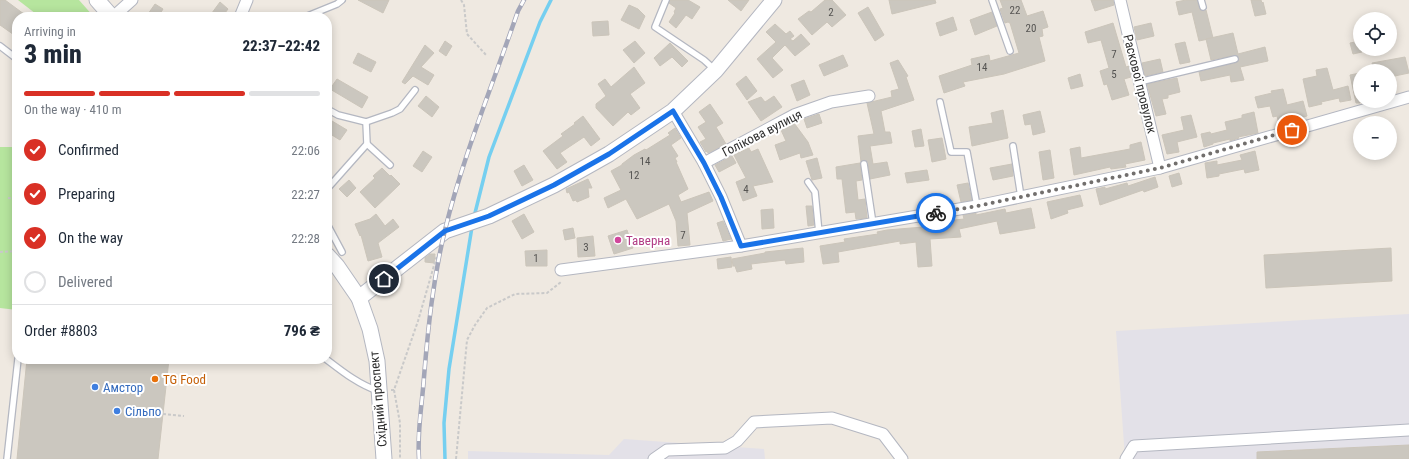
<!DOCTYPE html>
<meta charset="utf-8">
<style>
body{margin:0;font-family:"Roboto Condensed",sans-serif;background:#f6f6f7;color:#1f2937;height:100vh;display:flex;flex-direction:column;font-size:15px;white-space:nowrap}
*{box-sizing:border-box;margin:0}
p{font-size:13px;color:#747a83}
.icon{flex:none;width:22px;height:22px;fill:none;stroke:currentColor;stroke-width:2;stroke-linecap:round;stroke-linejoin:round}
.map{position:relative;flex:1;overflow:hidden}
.panel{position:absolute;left:12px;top:12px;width:320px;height:352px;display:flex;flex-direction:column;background:#fff;border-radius:16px;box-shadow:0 2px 10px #0003}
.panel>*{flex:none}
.tools{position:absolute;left:1353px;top:12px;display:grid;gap:8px}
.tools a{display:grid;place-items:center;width:44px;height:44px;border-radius:50%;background:#fff;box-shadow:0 2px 10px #0003;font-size:20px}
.pin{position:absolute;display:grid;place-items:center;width:34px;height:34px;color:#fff;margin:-17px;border:2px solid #fff;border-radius:50%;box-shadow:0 1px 4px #0007}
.courier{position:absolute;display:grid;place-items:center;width:40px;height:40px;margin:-20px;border:3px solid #1a73e8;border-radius:50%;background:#fff;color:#222;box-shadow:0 1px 5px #0007}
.head em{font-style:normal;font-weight:800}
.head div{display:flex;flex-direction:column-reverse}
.head{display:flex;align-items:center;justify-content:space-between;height:68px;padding:0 12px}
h1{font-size:26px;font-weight:800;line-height:30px}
.bar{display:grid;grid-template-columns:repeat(4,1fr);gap:6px 4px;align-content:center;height:48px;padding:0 12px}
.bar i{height:5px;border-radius:3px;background:#e0e1e3}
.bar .on{background:#d93025}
.bar p{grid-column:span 4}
.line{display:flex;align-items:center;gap:10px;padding:0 12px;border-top:1px solid #e0e1e3}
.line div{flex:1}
ol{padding:0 12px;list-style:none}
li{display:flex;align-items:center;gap:12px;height:44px}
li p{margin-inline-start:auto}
li .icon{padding:4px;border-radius:50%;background:#d93025;color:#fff;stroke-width:4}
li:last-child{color:#747a83}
li i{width:22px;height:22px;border:2px solid #e0e1e3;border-radius:50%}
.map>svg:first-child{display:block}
.industrial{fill:#e3e1e8}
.green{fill:#b6e59e}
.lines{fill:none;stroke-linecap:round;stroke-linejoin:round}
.stream{stroke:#75cff0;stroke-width:3.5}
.building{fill:#cbc7bf;stroke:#cbc5ba}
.lane-casing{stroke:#b4b7c1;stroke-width:8}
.street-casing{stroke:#b4b7c1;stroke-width:13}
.secondary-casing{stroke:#b4b7c1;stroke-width:17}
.path{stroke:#c9c9c9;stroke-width:2;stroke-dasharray:3 2;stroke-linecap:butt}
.lane{stroke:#fff;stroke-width:5.5}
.street{stroke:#fff;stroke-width:11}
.secondary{stroke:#fff;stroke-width:15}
.rail-casing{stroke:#a3a6b8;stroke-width:4.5}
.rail{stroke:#fff;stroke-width:3;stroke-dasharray:9;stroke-linecap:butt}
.done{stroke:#726f6d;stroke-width:4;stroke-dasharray:0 7.2}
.route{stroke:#1a73e8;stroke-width:5}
.hotel-dot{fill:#d1479c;stroke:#fff;stroke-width:1.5}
.food-dot{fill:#e8710a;stroke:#fff;stroke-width:1.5}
.shop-dot{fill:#3f7fe0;stroke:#fff;stroke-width:1.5}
.labels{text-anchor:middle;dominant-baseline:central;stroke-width:4;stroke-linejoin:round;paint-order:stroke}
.number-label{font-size:11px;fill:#555452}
.street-label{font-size:13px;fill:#2e2e2e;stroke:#fff}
.hotel-label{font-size:13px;fill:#b23c85;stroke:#fff;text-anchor:start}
.food-label{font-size:13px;fill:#c56008;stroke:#fff;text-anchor:start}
.shop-label{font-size:13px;fill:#366cbe;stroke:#fff;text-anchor:start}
</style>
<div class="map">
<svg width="1409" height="459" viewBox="0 0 1409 459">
<rect width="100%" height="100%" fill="#efe9e1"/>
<g class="industrial">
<polygon points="1409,314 1409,459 1125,459 1116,331"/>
<polygon points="624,439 764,449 765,459 468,459 468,451 609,455"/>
</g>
<g class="green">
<polygon points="18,0 79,0 94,17 40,17"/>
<polygon points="17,145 17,310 0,308 0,147 15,147"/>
</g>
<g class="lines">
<g class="stream">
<polyline points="474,217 489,157 540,22 551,0"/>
<polyline points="445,459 444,423 449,369 472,227"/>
</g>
</g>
<g class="building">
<polygon points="0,0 5,0 28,17 17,17 17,37 0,25"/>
<polygon points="358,0 389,0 383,13"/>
<polygon points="670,0 688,0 700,7 692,19 686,15 676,28 669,22 675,13 674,12 676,8 669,3"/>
<polygon points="728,0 749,0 741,11"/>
<polygon points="825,0 832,0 846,15 832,27 827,22 812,35 798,19 809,11 811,12"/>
<polygon points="889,0 935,0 936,3 892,14"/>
<polygon points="1000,0 1021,0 1027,16 1043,11 1048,27 1042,29 1043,36 1039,37 1045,61 1004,74 963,82 965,86 944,93 939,76 972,65 971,59 989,55 990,61 1019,53 1010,23 1008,22 1005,23 1000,9 1003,8"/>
<polygon points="1091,0 1113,0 1114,5 1095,11"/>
<polygon points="1186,0 1197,0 1200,10 1202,11 1206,10 1213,38 1199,41 1192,12 1179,15 1176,2"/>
<polygon points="1251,0 1261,0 1262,3 1263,2 1266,14 1255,16"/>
<polygon points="220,2 228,9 222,17 209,17"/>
<polygon points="155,4 163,9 158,17 154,17 148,14"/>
<polygon points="629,5 638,9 645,16 639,29 621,20"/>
<polygon points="868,7 884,35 875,41 858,13"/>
<polygon points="992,12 997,26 975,35 970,20"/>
<polygon points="953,17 957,30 940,36 936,23"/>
<polygon points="608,21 609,35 593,36 592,22"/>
<polygon points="1113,23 1126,67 1129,66 1131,77 1124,79 1129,95 1112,100 1107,84 1104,85 1100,71 1109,68 1101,40 1088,43 1085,32"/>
<polygon points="1151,23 1154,36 1137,40 1134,27"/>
<polygon points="775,24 786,34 790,31 794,36 790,39 793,41 801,34 810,44 795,56 785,45 772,58 783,70 773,78 757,59 776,42 766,32"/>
<polygon points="1233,33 1238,54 1265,47 1268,61 1240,67 1244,80 1231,82 1230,75 1201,81 1199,72 1238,62 1239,58 1236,55 1211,60 1206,39"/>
<polygon points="445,41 452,46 446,56 439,51"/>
<polygon points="635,41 645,53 634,63 623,50"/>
<polygon points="1360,41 1360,49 1361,49 1362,52 1353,54 1350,43"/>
<polygon points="1185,42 1190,62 1180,64 1175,44"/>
<polygon points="670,43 688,61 682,67 672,57 660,66 654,58"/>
<polygon points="425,45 434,53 421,67 434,75 428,85 413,76 405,84 402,82"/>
<polygon points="358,53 376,62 371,72 353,63"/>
<polygon points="843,55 848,66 824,76 819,65"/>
<polygon points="1405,57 1409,73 1390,77 1390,71 1374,71 1372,63"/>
<polygon points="1160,59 1163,72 1145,76 1142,63"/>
<polygon points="898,60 908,76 906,77 914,100 881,111 885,132 890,132 892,143 870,146 873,164 887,162 890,175 870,179 868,162 864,160 861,162 858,136 874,134 867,103 892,97 891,91 899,89 890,63"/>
<polygon points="634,67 645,83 630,94 640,108 631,115 628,112 613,126 596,108 596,104 606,96 598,84 605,79 611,87"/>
<polygon points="1327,68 1333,90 1348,86 1351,100 1340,102 1339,98 1321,102 1322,104 1309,107 1303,79 1317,76 1316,70"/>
<polygon points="1360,73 1360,103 1356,103 1350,75"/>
<polygon points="1080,74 1083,86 1071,89 1068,78"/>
<polygon points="746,76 757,91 747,100 736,84"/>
<polygon points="1177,78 1180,92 1168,95 1168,98 1162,99 1166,114 1156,116 1147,84"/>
<polygon points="337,79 368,97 362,108 330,89"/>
<polygon points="804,80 810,95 797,101 791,85"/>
<polygon points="1283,89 1287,105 1303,101 1307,116 1279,124 1277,116 1273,117 1270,106 1258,108 1255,97 1272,93 1271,91"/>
<polygon points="426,96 439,107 432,117 418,106"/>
<polygon points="774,96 782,107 761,121 748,102 761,97 765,102"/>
<polygon points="710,104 723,123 716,127 726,144 708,153 707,151 706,152 700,142 706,139 698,127 706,122 699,112"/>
<polygon points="1003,110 1008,138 972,146 969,127 993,123 991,113"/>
<polygon points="1040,111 1045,132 1033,135 1031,124 1025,125 1023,115"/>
<polygon points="1254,112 1258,133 1238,137 1239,138 1230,141 1230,139 1213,143 1213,144 1204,147 1201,134 1210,132 1211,134 1227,130 1225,122 1242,118 1242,115"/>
<polygon points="819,114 822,123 807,128 804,119"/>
<polygon points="1191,115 1197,137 1177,142 1179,152 1167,154 1162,135 1184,130 1181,117"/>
<polygon points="583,116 600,139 591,146 584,137 560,153 567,162 557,169 543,151 563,136 561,134 575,124 574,123"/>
<polygon points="327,118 347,130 340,140 327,132"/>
<polygon points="794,123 808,142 813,155 801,158 800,153 780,160 775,145 786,141 781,130"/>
<polygon points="675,128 681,138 671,145 678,156 675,158 677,162 676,162 688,189 678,195 681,202 709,192 713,201 687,213 690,245 678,246 676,221 669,204 637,219 626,199 608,208 604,198 621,190 611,171 622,165 622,164 634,155 645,149 646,150 670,135 668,133"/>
<polygon points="921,129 924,146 915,147 912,131"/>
<polygon points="942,138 946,159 932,162 928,140"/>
<polygon points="1141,142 1145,160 1125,164 1126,167 1111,169 1110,167 1074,175 1070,149 1080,147 1081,158 1130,149 1130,145"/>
<polygon points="749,148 751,152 758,149 773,182 753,186 757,196 743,201 736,182 746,178 734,155"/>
<polygon points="1050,150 1054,178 1043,180 1039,152"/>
<polygon points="423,151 432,157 422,172 413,166"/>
<polygon points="1255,151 1259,170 1245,173 1244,169 1219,174 1219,176 1207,178 1205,163 1217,161 1217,165 1242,160 1240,155"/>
<polygon points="732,156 736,163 719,172 715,165"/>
<polygon points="817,158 822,178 812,180 806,161"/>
<polygon points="860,163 862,180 856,181 858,200 865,199 867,218 856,219 855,212 846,213 842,179 837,179 836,167"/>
<polygon points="1012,164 1013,176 993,180 990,168"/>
<polygon points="524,165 533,180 522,186 514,171"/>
<polygon points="382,168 390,176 391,175 400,184 375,208 360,192 375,178 373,176"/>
<polygon points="927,170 929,180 907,183 905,173"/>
<polygon points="1179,173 1182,184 1172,187 1169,176"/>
<polygon points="1155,177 1158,187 1144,192 1143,190 1100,205 1096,189 1105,187 1105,189 1127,183 1128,186"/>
<polygon points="588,179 592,188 588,188 589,197 577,202 576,200 573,201 569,192 567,193 566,189"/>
<polygon points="349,180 356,188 347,197 339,189"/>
<polygon points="968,183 972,200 961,202 957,185"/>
<polygon points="1080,195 1083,206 1067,210 1068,213 1051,219 1047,202"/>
<polygon points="806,206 812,206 814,225 808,226"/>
<polygon points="1031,208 1035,228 1000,234 997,221 959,229 961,237 930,239 932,266 918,267 916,242 900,244 900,241 838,252 839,262 823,264 820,246 845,242 844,239 878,234 877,232 887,230 947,225 946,221 964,219 963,215 976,213 976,215 1005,209 1006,213"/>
<polygon points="773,209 774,228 762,229 761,210"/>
<polygon points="376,214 385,226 393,219 399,227 378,243 382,257 368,261 361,235 360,236 355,224 370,219"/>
<polygon points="524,214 534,232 522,239 512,221"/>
<polygon points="723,221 731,239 723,241 717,223"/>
<polygon points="573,228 575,238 565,240 563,230"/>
<polygon points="627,230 633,248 614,254 608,236"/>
<polygon points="593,236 595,256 578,257 577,238"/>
<polygon points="803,248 804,262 786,264 785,260 751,264 752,269 737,272 735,266 733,266 732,259 765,253 765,252"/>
<polygon points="1391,248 1392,281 1266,288 1264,255"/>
<polygon points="547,250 547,266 526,266 525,251"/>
<polygon points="430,254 435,254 434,263 425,262 425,258"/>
<polygon points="731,257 732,267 718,269 717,259"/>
<polygon points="27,359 169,359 158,459 17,459"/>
<polygon points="1409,445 1409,459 1257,459 1257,452"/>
</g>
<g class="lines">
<defs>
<g id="lane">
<polyline points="666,0 655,27 704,60 715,70"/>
<polyline points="992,0 1010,51"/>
<polyline points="1201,0 1203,7"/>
<polyline points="305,17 337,4 342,0"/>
<polyline points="0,46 17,59"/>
<polyline points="1139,82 1235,59"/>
<polyline points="940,102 951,152 967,152 977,206"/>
<polyline points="327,109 338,115 366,122 392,113 400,109 415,90"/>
<polyline points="367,144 390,165"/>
<polyline points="1013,146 1021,197"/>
<polyline points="864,164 873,224"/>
<polyline points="808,182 815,192 819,233"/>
<polyline points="327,189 367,144 366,122"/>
<polyline points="327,224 342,252"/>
<path d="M326,359C343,372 358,384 378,391"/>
<polyline points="7,459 18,359"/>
</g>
<g id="street">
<polyline points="1120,0 1160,168"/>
<polyline points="113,17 132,0"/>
<polyline points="240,17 247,0"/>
<polyline points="673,111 704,163 721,197 741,246"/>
<polyline points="704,163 794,115 831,102 869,96"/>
<polyline points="561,270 741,246 977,206 1160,168 1409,97"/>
<polyline points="654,459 667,450 725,448 737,441 754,422 832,418 883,434 902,459"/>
<polyline points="1126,459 1134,446 1409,430"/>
</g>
<g id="secondary">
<polyline points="97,0 112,17"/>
<polyline points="327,255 337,266 359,298 370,329 377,361 384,459"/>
<polyline points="359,298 445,231 489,216 554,185 609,154 673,111 716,70 774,0"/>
</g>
</defs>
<use href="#lane" class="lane-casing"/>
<use href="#street" class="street-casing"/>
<use href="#secondary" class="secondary-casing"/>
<g class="path">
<polyline points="461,0 464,5 467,34 487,56"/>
<polyline points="8,198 17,199"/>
<polyline points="0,252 17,251"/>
<polyline points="391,390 394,390 418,321 437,255"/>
<polyline points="394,390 400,423 400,459"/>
<polyline points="163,414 184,416"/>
<polyline points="456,459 467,340 475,325 487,308 515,294 547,293 561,282 561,281"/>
</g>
<use href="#lane" class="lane"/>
<use href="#street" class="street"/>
<use href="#secondary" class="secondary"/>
<defs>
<path id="rail" d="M419,459C417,430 422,406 424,377C428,328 433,279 445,230C463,156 493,84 518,11L524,0"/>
</defs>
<use href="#rail" class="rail-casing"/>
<use href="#rail" class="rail"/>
</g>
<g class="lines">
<polyline class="done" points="936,213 977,206 1160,168 1292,130"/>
<polyline class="route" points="384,279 445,231 489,216 554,185 609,154 673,111 704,163 721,197 741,246 936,213"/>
</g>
<circle class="hotel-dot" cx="618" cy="240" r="4"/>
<circle class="food-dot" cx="155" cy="379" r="4"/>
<g class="shop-dot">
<circle cx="95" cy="387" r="4"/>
<circle cx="117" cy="411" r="4"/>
</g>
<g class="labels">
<g class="number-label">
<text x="1015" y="10">22</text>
<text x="831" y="12">2</text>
<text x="1031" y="28">20</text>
<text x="1114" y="54">7</text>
<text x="982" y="67">14</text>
<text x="1114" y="74">5</text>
<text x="645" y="161">14</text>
<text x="634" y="175">12</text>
<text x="746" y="189">4</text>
<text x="683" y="235">7</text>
<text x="586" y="247">3</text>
<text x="536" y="258">1</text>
</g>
<g class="street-label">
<text transform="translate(1140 84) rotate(76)">Раскової провулок</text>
<text transform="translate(762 133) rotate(-27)">Голікова вулиця</text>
<text transform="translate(378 399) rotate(-95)">Східний проспект</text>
</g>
<g class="hotel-label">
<text x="626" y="240">Таверна</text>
</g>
<g class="food-label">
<text x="163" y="379">TG Food</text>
</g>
<g class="shop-label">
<text x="103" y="387">Амстор</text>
<text x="125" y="411">Сільпо</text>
</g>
</g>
</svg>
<div class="tools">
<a><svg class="icon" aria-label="locate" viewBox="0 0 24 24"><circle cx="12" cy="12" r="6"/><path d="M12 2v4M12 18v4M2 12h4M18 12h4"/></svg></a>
<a>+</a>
<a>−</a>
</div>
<div class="pin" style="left:1292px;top:130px;background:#ea580c"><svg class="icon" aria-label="bag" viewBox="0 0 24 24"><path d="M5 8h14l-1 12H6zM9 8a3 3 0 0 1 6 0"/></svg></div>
<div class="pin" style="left:384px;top:279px;background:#1f2937"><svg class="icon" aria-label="home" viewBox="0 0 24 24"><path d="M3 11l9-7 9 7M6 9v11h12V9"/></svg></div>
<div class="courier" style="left:936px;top:213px"><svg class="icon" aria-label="bike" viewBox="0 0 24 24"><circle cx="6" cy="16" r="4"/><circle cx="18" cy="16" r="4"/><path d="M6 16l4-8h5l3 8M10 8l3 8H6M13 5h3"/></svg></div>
<section class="panel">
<div class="head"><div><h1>3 min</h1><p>Arriving in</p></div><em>22:37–22:42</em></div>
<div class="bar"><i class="on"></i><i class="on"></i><i class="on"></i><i></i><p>On the way · 410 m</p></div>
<ol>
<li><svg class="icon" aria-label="check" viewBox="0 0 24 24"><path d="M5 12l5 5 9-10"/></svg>Confirmed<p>22:06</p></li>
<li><svg class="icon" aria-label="check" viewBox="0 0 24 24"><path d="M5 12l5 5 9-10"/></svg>Preparing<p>22:27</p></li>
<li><svg class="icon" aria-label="check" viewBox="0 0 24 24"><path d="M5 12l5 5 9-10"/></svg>On the way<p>22:28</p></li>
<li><i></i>Delivered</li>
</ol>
<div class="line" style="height:52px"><div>Order #8803</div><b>796 ₴</b></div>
</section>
</div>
